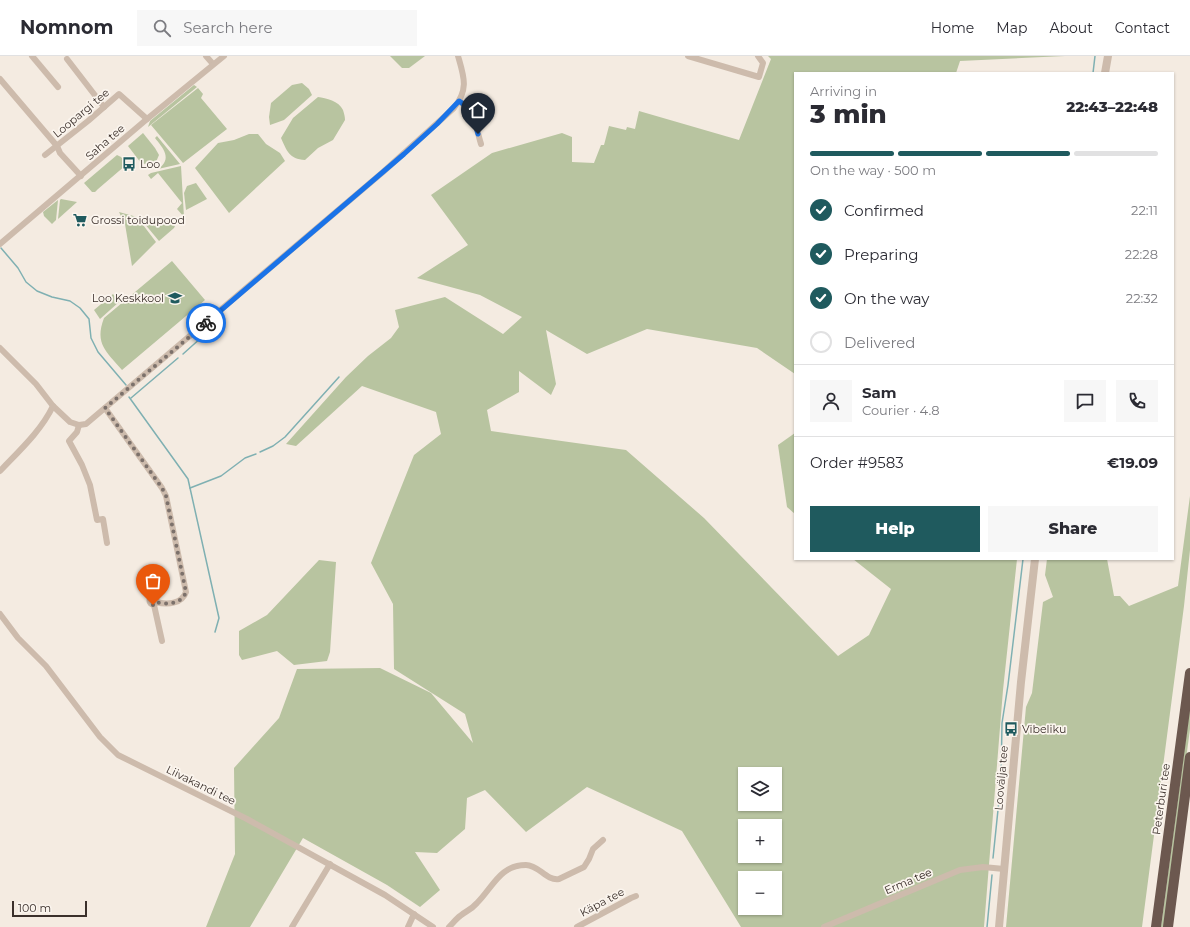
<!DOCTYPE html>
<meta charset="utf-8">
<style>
body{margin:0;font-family:Montserrat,sans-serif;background:#f7f7f7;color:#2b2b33;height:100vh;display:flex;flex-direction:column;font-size:15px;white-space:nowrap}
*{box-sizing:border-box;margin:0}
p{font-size:13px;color:#7c7c81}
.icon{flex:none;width:22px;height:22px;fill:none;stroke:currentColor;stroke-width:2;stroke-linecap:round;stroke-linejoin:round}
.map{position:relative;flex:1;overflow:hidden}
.side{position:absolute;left:794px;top:16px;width:380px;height:488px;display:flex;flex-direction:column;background:#fff;border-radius:0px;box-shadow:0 1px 3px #0004}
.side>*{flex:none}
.tools{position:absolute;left:738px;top:711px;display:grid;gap:8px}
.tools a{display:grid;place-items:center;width:44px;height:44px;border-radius:0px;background:#fff;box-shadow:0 1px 3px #0004;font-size:20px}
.scale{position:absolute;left:12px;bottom:10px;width:75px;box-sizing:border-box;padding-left:4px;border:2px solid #3b302b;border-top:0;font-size:11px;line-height:14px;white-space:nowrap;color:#3b302b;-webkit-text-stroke:3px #fbf5ee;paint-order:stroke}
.pin{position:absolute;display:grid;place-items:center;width:34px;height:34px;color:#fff;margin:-41px -17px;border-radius:50% 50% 50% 0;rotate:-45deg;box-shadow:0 0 4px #0007}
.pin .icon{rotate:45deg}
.courier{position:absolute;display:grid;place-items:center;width:40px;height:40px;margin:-20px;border:3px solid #1a73e8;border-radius:50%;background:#fff;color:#222;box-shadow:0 1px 5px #0007}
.overview em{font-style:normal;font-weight:800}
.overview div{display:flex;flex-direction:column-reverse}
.overview{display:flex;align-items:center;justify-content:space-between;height:68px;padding:0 16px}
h1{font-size:26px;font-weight:800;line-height:30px}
.bar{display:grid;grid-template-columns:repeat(4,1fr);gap:6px 4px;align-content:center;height:48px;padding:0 16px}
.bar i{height:5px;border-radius:3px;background:#e1e1e2}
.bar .on{background:#1f5a5e}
.bar p{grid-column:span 4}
.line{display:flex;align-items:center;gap:10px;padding:0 16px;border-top:1px solid #e1e1e2}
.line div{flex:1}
.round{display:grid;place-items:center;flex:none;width:42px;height:42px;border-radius:0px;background:#f7f7f7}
ol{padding:0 16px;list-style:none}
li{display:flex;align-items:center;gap:12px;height:44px}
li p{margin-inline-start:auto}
li .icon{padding:4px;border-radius:50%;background:#1f5a5e;color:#fff;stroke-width:4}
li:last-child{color:#7c7c81}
li i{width:22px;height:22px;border:2px solid #e1e1e2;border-radius:50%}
.action{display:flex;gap:8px;margin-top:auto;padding:8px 16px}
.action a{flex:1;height:46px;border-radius:0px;background:#1f5a5e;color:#fff;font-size:16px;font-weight:800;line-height:46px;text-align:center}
.action a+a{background:#f7f7f7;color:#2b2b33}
header{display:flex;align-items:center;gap:24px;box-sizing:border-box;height:56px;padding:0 20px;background:#fff;border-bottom:1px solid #e1e1e2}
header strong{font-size:19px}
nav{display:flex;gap:22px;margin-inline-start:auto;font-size:14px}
.search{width:280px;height:36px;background:#f7f7f7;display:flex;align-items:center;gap:10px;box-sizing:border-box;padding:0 14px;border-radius:0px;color:#7c7c81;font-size:15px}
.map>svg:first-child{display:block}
.green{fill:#b8c4a0;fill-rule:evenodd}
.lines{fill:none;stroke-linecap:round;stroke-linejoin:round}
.stream{stroke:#7fb0b2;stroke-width:1.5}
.minor{stroke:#cdbbac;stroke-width:6}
.tertiary{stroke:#cdbbac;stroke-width:8}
.trunk{stroke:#6c584f;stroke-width:10}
.done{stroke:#7c716b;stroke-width:4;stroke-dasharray:0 7.2}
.route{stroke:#1a73e8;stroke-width:5}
.labels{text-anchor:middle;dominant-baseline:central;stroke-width:3.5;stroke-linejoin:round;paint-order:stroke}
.street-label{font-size:11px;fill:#3b302b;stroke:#fbf5ee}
.poi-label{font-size:11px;fill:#3b302b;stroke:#fbf5ee;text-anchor:start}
</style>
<header>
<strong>Nomnom</strong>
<div class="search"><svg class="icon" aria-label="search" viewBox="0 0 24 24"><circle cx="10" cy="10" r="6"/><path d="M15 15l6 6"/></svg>Search here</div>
<nav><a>Home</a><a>Map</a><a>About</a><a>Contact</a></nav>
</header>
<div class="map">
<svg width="1190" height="871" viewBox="0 0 1190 871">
<rect width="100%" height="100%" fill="#f4ebe1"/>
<g class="green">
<polygon points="390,0 425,0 409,12 402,12"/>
<path d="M768,0H1065L960,5L956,17H795V318L757,292L647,273L587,298L546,274L556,328L551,339L519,315V336L487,354L491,375L626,394L704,462L838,600L869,579L891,533L853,503H1017L1003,634L984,871H741L682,775L587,731L526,776L485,734L467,742L465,773L437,797L415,796L440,834L420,851L387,829L303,782L250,871H206L235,798L234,712L279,662L297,613L380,612L431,637L473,687L465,658L394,613L393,548L371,507L414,399L441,378L436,356L362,330L296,390L286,388L346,321L368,300L391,282L399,271L395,254L445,241L503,278L522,261L480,239L417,222L468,189L431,139L492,97L562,77L572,81V106L594,107L601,89H604L609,70L626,74L627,71L635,73L639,55L739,84L771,3ZM745,718H775V748H745ZM745,770H775V800H745ZM745,822H775V852H745Z"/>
<polygon points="302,27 309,33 312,39 284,64 270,69 269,61 271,47 292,29"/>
<polygon points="194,29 197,31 148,71 150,65"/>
<polygon points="198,32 203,38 201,42 227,73 183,107 151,69"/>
<path d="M318,41C326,42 339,45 343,54C344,57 345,61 345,64L333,84L318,92L305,104C289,103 287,95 281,82L293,62Z"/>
<polygon points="143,77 155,92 159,99 156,106 150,109 141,107 128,90"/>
<polygon points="249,78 258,78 266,88 280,97 285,105 229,157 195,112 218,87 234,84"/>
<path d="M157,80L180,108L158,113C173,103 163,92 155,82Z"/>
<polygon points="117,99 121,101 126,107 126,109 98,133 95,136 92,136 84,127"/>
<polygon points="181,110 184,161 177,153 182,147 158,117 151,123 148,119 151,117"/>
<polygon points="196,127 207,143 186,154 184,137 187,130"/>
<polygon points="61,143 77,146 58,163 60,144"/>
<polygon points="58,144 56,164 52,168 44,160 43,156"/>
<polygon points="119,156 137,161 156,186 132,210 125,168"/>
<polygon points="139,161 174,169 175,170 174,172 159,185"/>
<path d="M172,205L205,244L122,314C107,296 94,288 104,262Z"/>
<polygon points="113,238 119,246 100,263 94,254"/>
<polygon points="795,377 795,458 787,451 778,389"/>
<polygon points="1190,440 1190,494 1184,550 1142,871 1006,871 1026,651 1032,637 1043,546 1053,541 1045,519 1047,503 1107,503 1114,540 1120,540 1129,550 1178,530"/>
<polygon points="319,504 336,506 330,596 327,605 294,609 277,595 242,604 239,599 239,575 267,559"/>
<polygon points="1190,650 1190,673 1164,871 1161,871"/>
</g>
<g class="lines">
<g class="stream">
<polyline points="1093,17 1095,0"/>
<polyline points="1,192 18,212 26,226 37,235 52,241 70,245 80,252 89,263 91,282 98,296 126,329"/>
<polyline points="216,268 224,262"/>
<polyline points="183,298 212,272"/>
<polyline points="129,341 188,423 219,562 215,576"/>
<polyline points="131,342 178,302"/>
<polyline points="260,396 273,390 285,381 339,321"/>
<polyline points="190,432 221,420 245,402 256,398"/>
<polyline points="993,802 1001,725 1002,667 1008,629 1023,503"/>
<polyline points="987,871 992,819"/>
</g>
<g class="minor">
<polyline points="32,0 58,31"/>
<polyline points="206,0 213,8"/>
<polyline points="688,0 759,21 763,7 758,0"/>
<polyline points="67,3 104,51"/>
<polyline points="0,23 57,90 60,97 81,120"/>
<path d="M459,45C475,55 476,72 481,88"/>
<polyline points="45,99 88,65 119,38 147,63"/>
<polyline points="0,188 147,63 224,0"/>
<path d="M0,292L36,328L53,350L70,366L79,369L86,368L383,116L454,52C469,33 464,21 458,0"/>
<path d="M105,352L162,432L166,440L186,536C182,548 167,549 156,546"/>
<polyline points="79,369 77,376 69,385 82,409 90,429 97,464 103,463 107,487"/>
<path d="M0,415C19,395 41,375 53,350"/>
<circle cx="153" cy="545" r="3.5"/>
<polyline points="154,549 162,585"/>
<polyline points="0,558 18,582 46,610 100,681 118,699 247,763 385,839 433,871"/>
<polyline points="292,871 330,808"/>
<polyline points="408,871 414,858"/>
<path d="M449,871C453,867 456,863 460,860C466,855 471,854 477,847C493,831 500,809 526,809C539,809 546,825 559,823L584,811L589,803L593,793L603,784"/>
<polyline points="577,871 631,842 636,840"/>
<polyline points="824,871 960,814 983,811 1004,813"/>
</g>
<g class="tertiary">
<polyline points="1105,17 1108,0"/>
<polyline points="999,871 1021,626 1035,503"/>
</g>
<g class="trunk">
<polyline points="1156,871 1190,617"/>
<polyline points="1168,871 1190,701"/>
</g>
</g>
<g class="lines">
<path class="done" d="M153,549L156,546C167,549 182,548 186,536L166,440L162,432L105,352L206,267"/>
<path class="route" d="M206,267L404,98L437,68L459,45C472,53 474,64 478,78"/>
</g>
<defs>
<symbol id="bus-bare" viewBox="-9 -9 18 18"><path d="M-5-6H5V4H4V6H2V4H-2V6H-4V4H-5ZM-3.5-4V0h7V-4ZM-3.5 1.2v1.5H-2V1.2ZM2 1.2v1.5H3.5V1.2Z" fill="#1f5a5e" stroke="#fbf5ee" stroke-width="2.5" paint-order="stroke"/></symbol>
<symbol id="supermarket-bare" viewBox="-9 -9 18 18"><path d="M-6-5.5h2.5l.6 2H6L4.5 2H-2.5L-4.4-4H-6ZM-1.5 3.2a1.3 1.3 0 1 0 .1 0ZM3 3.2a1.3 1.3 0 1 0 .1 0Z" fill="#1f5a5e" stroke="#fbf5ee" stroke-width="2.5" paint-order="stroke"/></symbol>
<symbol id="school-bare" viewBox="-9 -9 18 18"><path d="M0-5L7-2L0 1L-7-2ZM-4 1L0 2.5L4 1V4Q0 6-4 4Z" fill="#1f5a5e" stroke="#fbf5ee" stroke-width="2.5" paint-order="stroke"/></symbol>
</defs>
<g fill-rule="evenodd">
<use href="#bus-bare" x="119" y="98" width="20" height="20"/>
<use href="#supermarket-bare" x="70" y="154" width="20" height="20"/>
<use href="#school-bare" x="165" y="232" width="20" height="20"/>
<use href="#bus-bare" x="1001" y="663" width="20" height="20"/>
</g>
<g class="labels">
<g class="street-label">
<text transform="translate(81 57) rotate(-40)">Loopargi tee</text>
<text transform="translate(105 86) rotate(-41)">Saha tee</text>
<text transform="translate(1001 722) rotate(-85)">Loovälja tee</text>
<text transform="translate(201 729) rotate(26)">Liivakandi tee</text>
<text transform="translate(1161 743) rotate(-82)">Peterburi tee</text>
<text transform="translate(908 825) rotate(-23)">Erma tee</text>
<text transform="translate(602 846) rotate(-28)">Käpa tee</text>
</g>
<g class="poi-label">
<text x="140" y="108">Loo</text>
<text x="91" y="164">Grossi toidupood</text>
<text x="164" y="242" text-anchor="end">Loo Keskkool</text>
<text x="1022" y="673">Vibeliku</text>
</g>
</g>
</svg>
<div class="tools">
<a><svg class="icon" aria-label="layers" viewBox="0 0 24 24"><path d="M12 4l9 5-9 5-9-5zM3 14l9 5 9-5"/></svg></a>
<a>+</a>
<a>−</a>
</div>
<div class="scale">100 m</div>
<div class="pin" style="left:153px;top:549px;background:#ea580c"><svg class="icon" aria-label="bag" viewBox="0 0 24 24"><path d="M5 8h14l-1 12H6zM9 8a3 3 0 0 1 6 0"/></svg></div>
<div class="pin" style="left:478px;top:78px;background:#1f2937"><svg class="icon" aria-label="home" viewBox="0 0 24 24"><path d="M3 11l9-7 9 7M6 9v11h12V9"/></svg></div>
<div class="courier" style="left:206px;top:267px"><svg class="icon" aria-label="bike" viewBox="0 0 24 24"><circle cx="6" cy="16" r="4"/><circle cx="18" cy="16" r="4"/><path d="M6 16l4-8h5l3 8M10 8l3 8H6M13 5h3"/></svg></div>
<section class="side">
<div class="overview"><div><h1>3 min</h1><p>Arriving in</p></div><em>22:43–22:48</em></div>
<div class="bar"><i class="on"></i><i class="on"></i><i class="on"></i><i></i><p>On the way · 500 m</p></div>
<ol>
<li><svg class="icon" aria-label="check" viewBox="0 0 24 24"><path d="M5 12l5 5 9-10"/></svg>Confirmed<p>22:11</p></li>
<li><svg class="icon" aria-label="check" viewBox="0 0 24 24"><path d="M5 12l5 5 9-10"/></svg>Preparing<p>22:28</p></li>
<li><svg class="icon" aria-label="check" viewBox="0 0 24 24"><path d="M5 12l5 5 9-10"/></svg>On the way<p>22:32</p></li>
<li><i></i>Delivered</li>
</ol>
<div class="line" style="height:72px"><a class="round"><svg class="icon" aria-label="person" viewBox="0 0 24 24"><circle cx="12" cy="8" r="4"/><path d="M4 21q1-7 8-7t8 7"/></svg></a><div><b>Sam</b><p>Courier · 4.8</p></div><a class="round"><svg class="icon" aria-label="chat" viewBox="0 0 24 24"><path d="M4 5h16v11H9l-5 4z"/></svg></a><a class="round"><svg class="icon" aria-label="phone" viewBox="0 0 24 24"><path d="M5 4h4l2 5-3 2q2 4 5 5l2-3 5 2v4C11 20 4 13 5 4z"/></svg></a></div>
<div class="line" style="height:52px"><div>Order #9583</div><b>€19.09</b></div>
<div class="action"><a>Help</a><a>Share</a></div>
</section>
</div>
